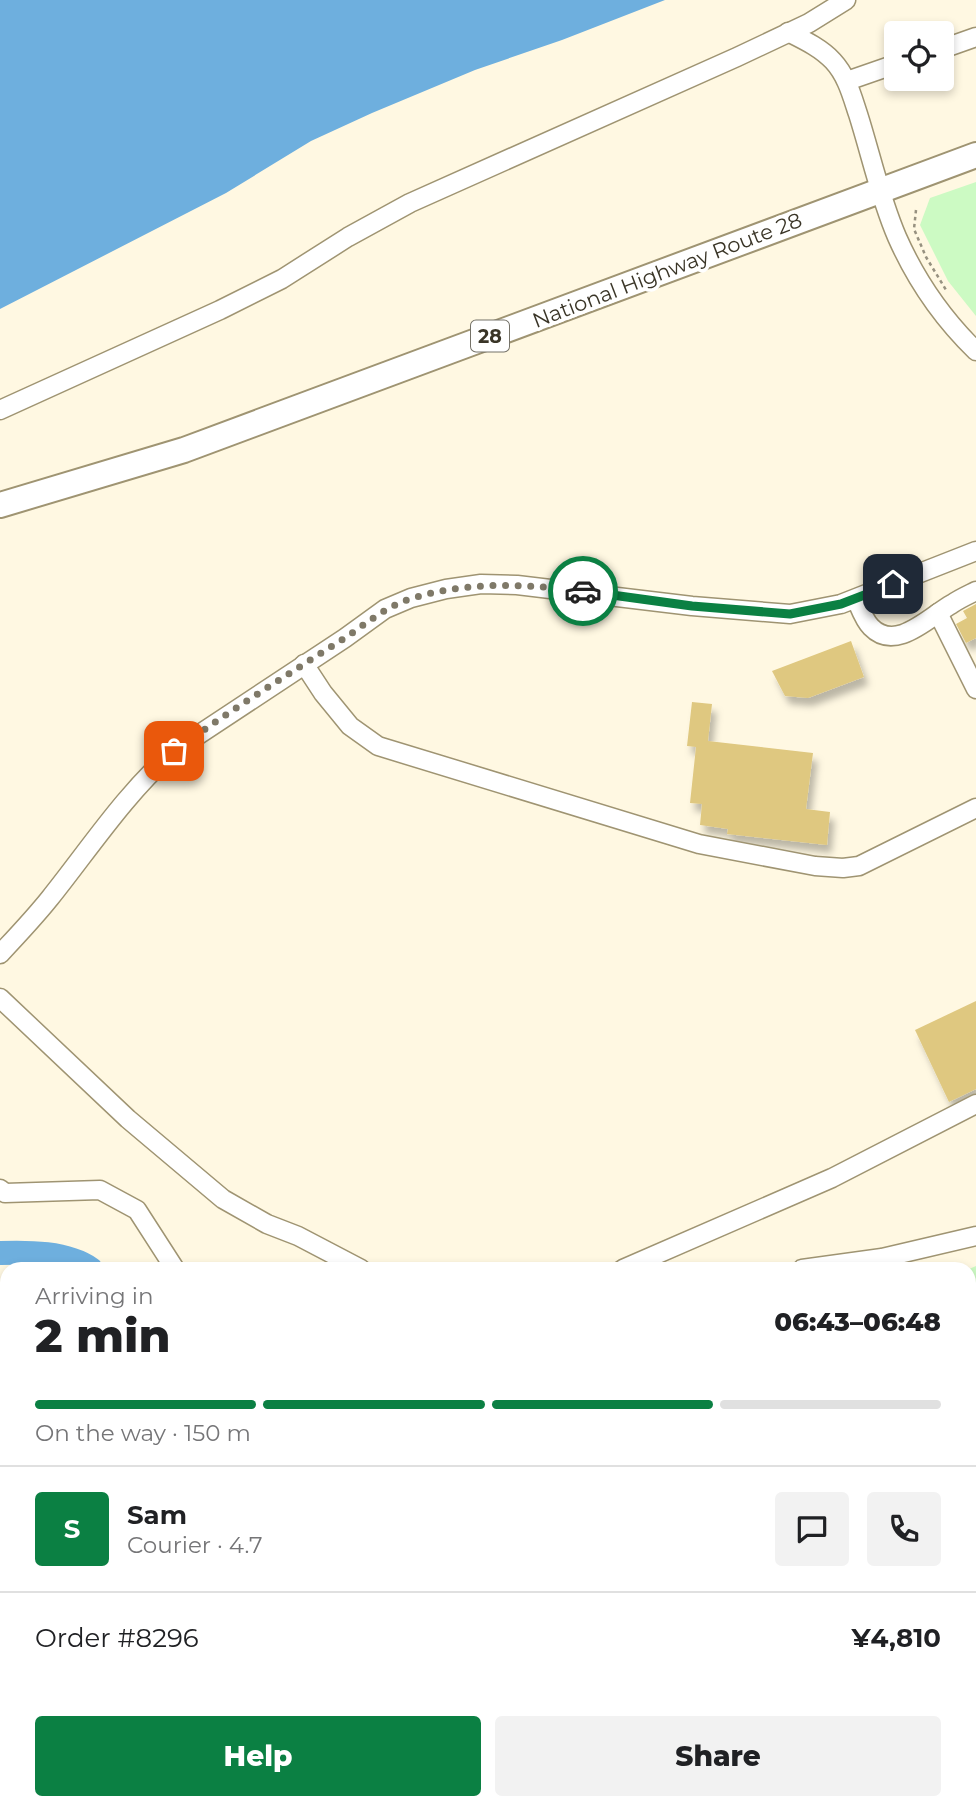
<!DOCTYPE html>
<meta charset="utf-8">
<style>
body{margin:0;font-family:Montserrat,sans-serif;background:#f2f2f2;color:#202124;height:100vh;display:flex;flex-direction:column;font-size:26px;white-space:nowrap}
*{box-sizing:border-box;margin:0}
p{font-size:23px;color:#757577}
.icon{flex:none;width:38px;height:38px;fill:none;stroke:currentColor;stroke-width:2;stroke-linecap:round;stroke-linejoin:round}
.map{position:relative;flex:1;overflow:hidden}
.drawer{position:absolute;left:0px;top:1262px;width:976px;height:548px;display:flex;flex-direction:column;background:#fff;border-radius:21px 21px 0 0;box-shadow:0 4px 10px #0003}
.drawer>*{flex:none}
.controls{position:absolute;left:884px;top:21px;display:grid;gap:14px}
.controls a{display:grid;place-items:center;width:70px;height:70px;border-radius:7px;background:#fff;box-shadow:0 4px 10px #0003;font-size:35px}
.pin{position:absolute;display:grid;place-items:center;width:60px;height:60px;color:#fff;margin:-30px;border-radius:14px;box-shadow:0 4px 10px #0006}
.courier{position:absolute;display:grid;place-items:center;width:70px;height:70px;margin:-35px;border:5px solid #0b8043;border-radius:50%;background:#fff;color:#222;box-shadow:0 2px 9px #0007}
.overview em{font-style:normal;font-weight:800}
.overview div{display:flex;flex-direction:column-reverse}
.overview{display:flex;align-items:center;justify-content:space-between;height:119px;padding:0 35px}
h1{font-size:46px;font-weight:800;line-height:52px}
.bar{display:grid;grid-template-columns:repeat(4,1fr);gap:10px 7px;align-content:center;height:84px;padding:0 35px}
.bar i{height:9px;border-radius:5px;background:#e0e0e0}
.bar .on{background:#0b8043}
.bar p{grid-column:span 4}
.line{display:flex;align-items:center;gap:18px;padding:0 35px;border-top:2px solid #e0e0e0}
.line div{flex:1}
.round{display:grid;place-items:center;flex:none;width:74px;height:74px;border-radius:7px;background:#f2f2f2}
.primary-button{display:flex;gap:14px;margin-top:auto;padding:14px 35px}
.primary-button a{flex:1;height:80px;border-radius:7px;background:#0b8043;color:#fff;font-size:28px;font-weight:800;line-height:80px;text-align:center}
.primary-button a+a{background:#f2f2f2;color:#202124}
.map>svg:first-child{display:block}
.green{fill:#ccfac3}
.water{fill:#6eafde}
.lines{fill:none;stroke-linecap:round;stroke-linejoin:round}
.river{stroke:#6eafde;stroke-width:24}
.building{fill:#dfc880;filter:url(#shadow)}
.minor-casing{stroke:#9f9472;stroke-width:21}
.highway-casing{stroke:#9f9472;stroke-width:28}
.path{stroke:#979180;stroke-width:2.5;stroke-dasharray:3.5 3.5;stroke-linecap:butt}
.minor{stroke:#fff;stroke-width:18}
.highway{stroke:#fff;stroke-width:24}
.done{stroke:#7f7968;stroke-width:7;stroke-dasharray:0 12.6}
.route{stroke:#0b8043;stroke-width:9}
.labels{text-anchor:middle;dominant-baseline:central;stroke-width:7;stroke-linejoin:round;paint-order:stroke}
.shield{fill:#fff;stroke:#757268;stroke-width:2}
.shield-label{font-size:19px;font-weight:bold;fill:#3a3527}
.street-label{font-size:21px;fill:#3a3527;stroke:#fff}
</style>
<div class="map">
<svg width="976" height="1808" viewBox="0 0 976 1808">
<defs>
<filter id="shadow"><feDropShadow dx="4.5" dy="8" stdDeviation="3.5" flood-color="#0004"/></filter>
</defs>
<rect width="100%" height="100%" fill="#fff8e2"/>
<g class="green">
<polygon points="976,182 976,316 948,281 920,225 930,198"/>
<polygon points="976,1266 976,1379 970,1383 969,1269"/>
<polygon points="976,1489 976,1808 510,1808 516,1802 970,1802 970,1493"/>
</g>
<polygon class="water" points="0,0 665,0 562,40 475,70 372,113 311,141 226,193 0,309"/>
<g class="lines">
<g class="river">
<path d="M0,1253C28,1252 67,1252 91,1269"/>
<polyline points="293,1802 294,1808"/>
</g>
</g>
<g class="building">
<polygon points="976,604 976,638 966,643 956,624 967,618 963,611"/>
<polygon points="851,641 864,677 808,698 785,696 772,671"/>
<polygon points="692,702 712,704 708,741 813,753 806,809 830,812 827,845 727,834 728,829 700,825 702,804 690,803 696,747 687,746"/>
<polygon points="976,1001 976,1089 949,1102 915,1030"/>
</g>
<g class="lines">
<defs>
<g id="minor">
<path d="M788,32C804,40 821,48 833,61C847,76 852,96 858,114C871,155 880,198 897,237C916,280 942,318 976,351"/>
<polyline points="942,49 976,37"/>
<polyline points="847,81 896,64"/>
<polyline points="0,410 220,310 282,279 348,237 410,203 737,57 809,23 846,0"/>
<path d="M856,599C860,608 864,620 871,627C896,653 930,616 952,604C959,599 968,595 976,591"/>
<polyline points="938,613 976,689"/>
<polyline points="304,664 323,693 350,726 378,746 699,844 815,866 843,868 859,866 976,808"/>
<path d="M0,954C17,936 34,918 50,898C90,848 125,794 174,751L345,638L385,609L411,598L446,589L481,584L517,585L692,606L790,614L841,604L976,551"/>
<polyline points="0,998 128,1119 223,1199 267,1224 298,1236 361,1269"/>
<polyline points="0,1189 5,1193 100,1190 137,1210 175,1269"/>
<polyline points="623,1269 832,1178 976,1104"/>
<polyline points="802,1269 882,1258 976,1236"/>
<polyline points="0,1422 7,1425"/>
<polyline points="0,1478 7,1481"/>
<polyline points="0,1576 7,1579"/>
<polyline points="0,1679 7,1663"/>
<polyline points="0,1769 7,1772"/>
<polyline points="74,1802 87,1808"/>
<polyline points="127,1808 129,1802"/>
</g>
<g id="highway">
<polyline points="0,505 184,450 976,155"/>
<polyline points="970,1413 976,1408"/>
<polyline points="970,1457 976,1453"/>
<polyline points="416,1808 424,1802"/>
<polyline points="476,1808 483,1802"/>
</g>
</defs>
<use href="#minor" class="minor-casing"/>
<use href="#highway" class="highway-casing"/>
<polyline class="path" points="916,210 914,229 926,257 946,290"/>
<use href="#minor" class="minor"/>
<use href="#highway" class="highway"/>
</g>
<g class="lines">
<path class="done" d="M174,751C228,712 284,677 340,641C364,626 385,606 413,598C470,581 524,584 583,591"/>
<polyline class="route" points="583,591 692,606 790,614 841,604 893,584"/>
</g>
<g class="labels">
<rect class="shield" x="471" y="320.5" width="38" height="31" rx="5"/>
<g class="shield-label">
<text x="490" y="336">28</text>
</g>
<g class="street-label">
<text transform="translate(667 270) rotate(-21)">National Highway Route 28</text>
</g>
</g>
</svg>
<div class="controls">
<a><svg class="icon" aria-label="locate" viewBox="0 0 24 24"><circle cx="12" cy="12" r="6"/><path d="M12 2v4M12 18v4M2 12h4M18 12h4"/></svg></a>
</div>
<div class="pin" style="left:174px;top:751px;background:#ea580c"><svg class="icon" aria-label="bag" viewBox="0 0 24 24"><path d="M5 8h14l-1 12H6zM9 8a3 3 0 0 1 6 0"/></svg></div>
<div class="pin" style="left:893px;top:584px;background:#1f2937"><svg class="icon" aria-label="home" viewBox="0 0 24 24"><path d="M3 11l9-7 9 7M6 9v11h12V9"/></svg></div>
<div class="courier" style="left:583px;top:591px"><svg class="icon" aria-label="car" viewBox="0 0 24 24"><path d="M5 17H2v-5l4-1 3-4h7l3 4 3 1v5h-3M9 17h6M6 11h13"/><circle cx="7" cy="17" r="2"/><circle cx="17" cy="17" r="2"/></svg></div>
<section class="drawer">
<div class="overview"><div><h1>2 min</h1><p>Arriving in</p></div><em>06:43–06:48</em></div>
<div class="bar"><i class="on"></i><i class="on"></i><i class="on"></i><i></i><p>On the way · 150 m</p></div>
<div class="line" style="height:126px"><b class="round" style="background:#0b8043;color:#fff">S</b><div><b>Sam</b><p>Courier · 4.7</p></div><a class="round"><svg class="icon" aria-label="chat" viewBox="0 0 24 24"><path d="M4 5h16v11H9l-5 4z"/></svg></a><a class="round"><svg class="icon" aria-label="phone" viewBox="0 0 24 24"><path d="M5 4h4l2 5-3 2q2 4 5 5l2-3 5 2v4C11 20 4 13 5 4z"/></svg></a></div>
<div class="line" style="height:91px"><div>Order #8296</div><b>¥4,810</b></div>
<div class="primary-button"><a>Help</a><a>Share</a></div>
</section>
</div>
